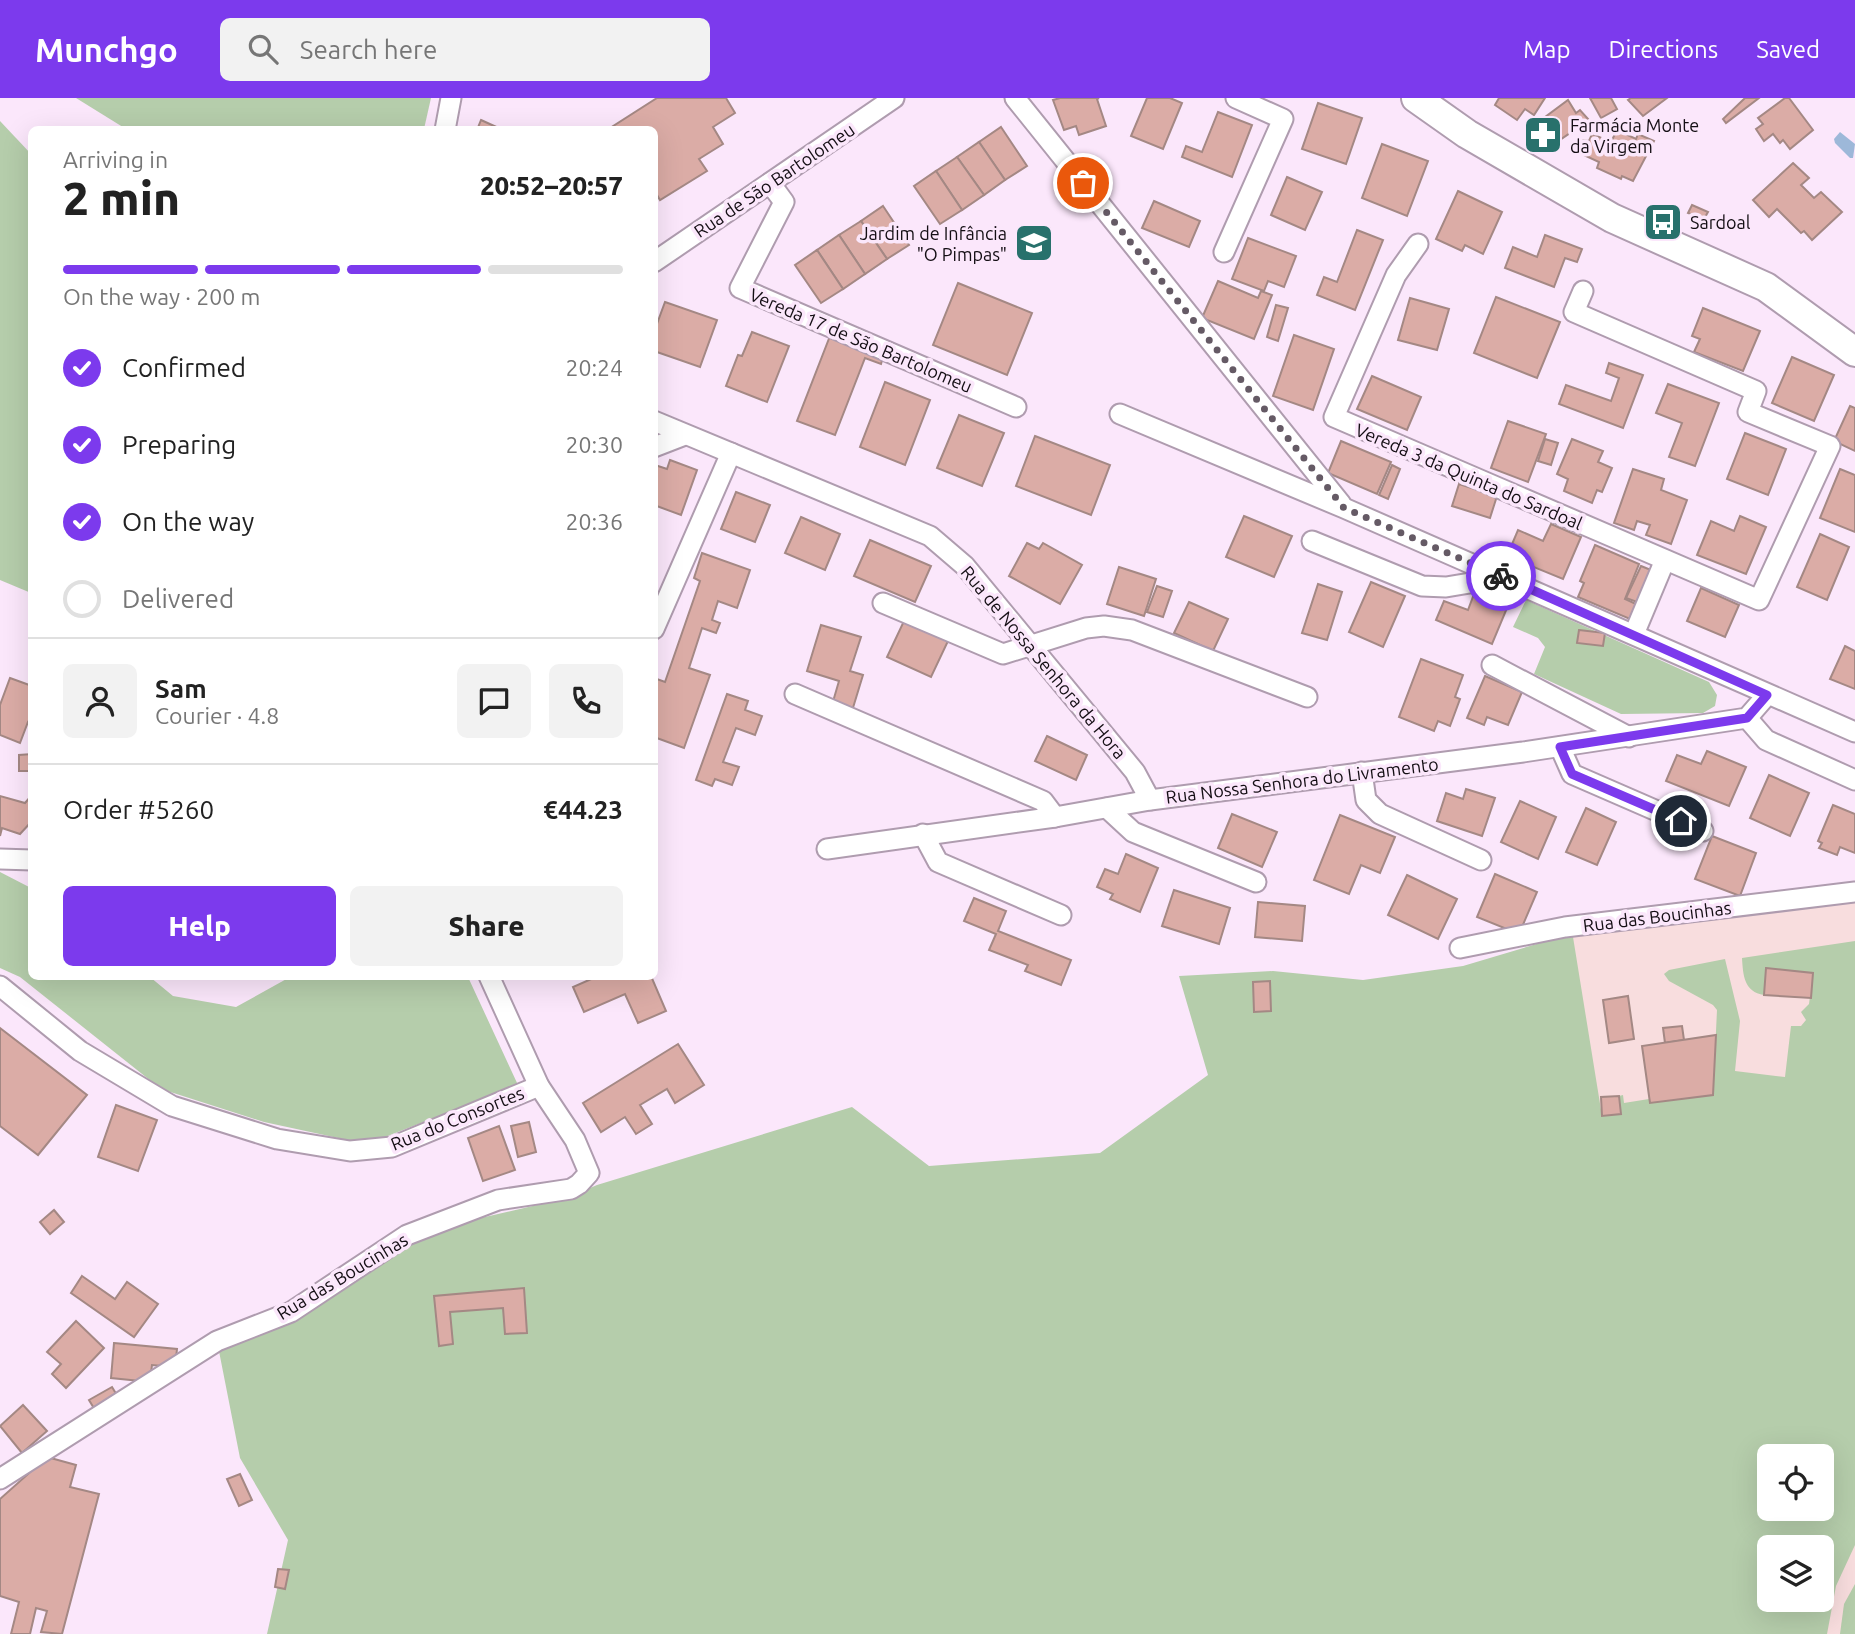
<!DOCTYPE html>
<meta charset="utf-8">
<style>
body{margin:0;font-family:Ubuntu,sans-serif;background:#f2f2f2;color:#222;height:100vh;display:flex;flex-direction:column;font-size:26px;white-space:nowrap}
*{box-sizing:border-box;margin:0}
p{font-size:23px;color:#767676}
.icon{flex:none;width:38px;height:38px;fill:none;stroke:currentColor;stroke-width:2;stroke-linecap:round;stroke-linejoin:round}
.map{position:relative;flex:1;overflow:hidden}
.drawer{position:absolute;left:28px;top:28px;width:630px;height:854px;display:flex;flex-direction:column;background:#fff;border-radius:10px;box-shadow:0 7px 28px #0002}
.drawer>*{flex:none}
.buttons{position:absolute;left:1757px;top:1346px;display:grid;gap:14px}
.buttons a{display:grid;place-items:center;width:77px;height:77px;border-radius:10px;background:#fff;box-shadow:0 7px 28px #0002;font-size:35px}
.pin{position:absolute;display:grid;place-items:center;width:60px;height:60px;color:#fff;margin:-30px;border:4px solid #fff;border-radius:50%;box-shadow:0 2px 7px #0007}
.courier{position:absolute;display:grid;place-items:center;width:70px;height:70px;margin:-35px;border:5px solid #7c3aed;border-radius:50%;background:#fff;color:#222;box-shadow:0 2px 9px #0007}
.summary em{font-style:normal;font-weight:800}
.summary div{display:flex;flex-direction:column-reverse}
.summary{display:flex;align-items:center;justify-content:space-between;height:119px;padding:0 35px}
h1{font-size:46px;font-weight:800;line-height:52px}
.bar{display:grid;grid-template-columns:repeat(4,1fr);gap:10px 7px;align-content:center;height:84px;padding:0 35px}
.bar i{height:9px;border-radius:5px;background:#e0e0e0}
.bar .on{background:#7c3aed}
.bar p{grid-column:span 4}
.line{display:flex;align-items:center;gap:18px;padding:0 35px;border-top:2px solid #e0e0e0}
.line div{flex:1}
.round{display:grid;place-items:center;flex:none;width:74px;height:74px;border-radius:10px;background:#f2f2f2}
ol{padding:0 35px;list-style:none}
li{display:flex;align-items:center;gap:21px;height:77px}
li p{margin-inline-start:auto}
li .icon{padding:7px;border-radius:50%;background:#7c3aed;color:#fff;stroke-width:4}
li:last-child{color:#767676}
li i{width:38px;height:38px;border:4px solid #e0e0e0;border-radius:50%}
.primary-button{display:flex;gap:14px;margin-top:auto;padding:14px 35px}
.primary-button a{flex:1;height:80px;border-radius:10px;background:#7c3aed;color:#fff;font-size:28px;font-weight:800;line-height:80px;text-align:center}
.primary-button a+a{background:#f2f2f2;color:#222}
header{display:flex;align-items:center;gap:42px;box-sizing:border-box;height:98px;padding:0 35px;background:#7c3aed;color:#fff}
header strong{font-size:33px}
nav{display:flex;gap:38px;margin-inline-start:auto;font-size:24px}
.search{width:490px;height:63px;background:#f2f2f2;display:flex;align-items:center;gap:18px;box-sizing:border-box;padding:0 24px;border-radius:10px;color:#767676;font-size:26px}
.map>svg:first-child{display:block}
.commercial{fill:#f8ddde;fill-rule:evenodd}
.green{fill:#b5cdab;fill-rule:evenodd}
.water{fill:#9db8d9}
.building{fill:#dbaca6;stroke:#a48884;stroke-width:2}
.lines{fill:none;stroke-linecap:round;stroke-linejoin:round}
.street-casing{stroke:#af9caf;stroke-width:23}
.secondary-casing{stroke:#af9caf;stroke-width:32}
.street{stroke:#fff;stroke-width:19}
.secondary{stroke:#fff;stroke-width:28}
.done{stroke:#655a65;stroke-width:7;stroke-dasharray:0 12.6}
.route{stroke:#7c3aed;stroke-width:9}
.labels{text-anchor:middle;dominant-baseline:central;stroke-width:7;stroke-linejoin:round;paint-order:stroke}
.poi-label{font-size:18px;fill:#140e14;stroke:#fbe7fb;text-anchor:start}
.street-label{font-size:18px;fill:#140e14;stroke:#fbe7fb}
</style>
<header>
<strong>Munchgo</strong>
<div class="search"><svg class="icon" aria-label="search" viewBox="0 0 24 24"><circle cx="10" cy="10" r="6"/><path d="M15 15l6 6"/></svg>Search here</div>
<nav><a>Map</a><a>Directions</a><a>Saved</a></nav>
</header>
<div class="map">
<svg width="1855" height="1536" viewBox="0 0 1855 1536">
<rect width="100%" height="100%" fill="#fbe7fb"/>
<path class="commercial" d="M1855,802V1536H1666L1550,842ZM1769,1358H1822V1410H1769ZM1769,1449H1822V1502H1769Z"/>
<g class="green">
<polygon points="76,0 431,0 424,31 126,31"/>
<polygon points="0,23 31,56 31,495 0,482"/>
<polygon points="1526,502 1709,584 1717,597 1715,608 1703,615 1621,616 1534,576 1545,549 1538,540 1513,529"/>
<polygon points="0,774 31,790 32,878 150,879 173,898 236,909 290,879 468,879 518,987 385,1039 352,1043 264,1024 161,991 20,879 0,870"/>
<path d="M1573,839L1602,1018L1621,1016L1619,998L1623,997L1624,1005L1649,1001L1650,1005L1713,997L1717,912L1713,907L1669,883L1664,876L1669,872L1725,861L1740,923L1735,973L1785,979L1791,928H1801L1806,922L1801,914L1809,906L1813,875L1766,870L1764,897C1744,894 1743,877 1742,860L1855,843V1447L1836,1488L1827,1536H267L288,1442L240,1360L217,1243L291,1214L407,1137L567,1100L597,1087L852,1009L929,1068L1100,1055L1208,977L1179,878L1273,873L1363,882L1463,868L1550,842ZM1769,1358H1822V1410H1769ZM1769,1449H1822V1502H1769Z"/>
<polygon points="1855,1486 1855,1536 1840,1536 1844,1506"/>
</g>
<polygon class="water" points="1840,34 1855,46 1853,60 1850,60 1835,45 1834,41"/>
<g class="building">
<polygon points="657,0 726,0 735,15 713,29 723,46 699,61 707,73 660,102 654,92 654,32 607,32"/>
<polygon points="1060,0 1099,0 1097,1 1106,28 1079,37 1076,28 1064,32 1053,2"/>
<polygon points="1147,0 1170,0 1182,5 1163,51 1131,38"/>
<polygon points="1499,0 1545,0 1534,17 1525,11 1517,22 1495,7"/>
<polygon points="1590,0 1611,0 1617,11 1601,20"/>
<polygon points="1631,0 1667,0 1643,18 1628,2"/>
<polygon points="1745,0 1759,0 1726,25 1723,21"/>
<polygon points="1785,0 1789,0 1813,32 1790,51 1783,42 1780,45 1773,36 1764,43 1756,31 1763,26 1758,20"/>
<polygon points="1568,2 1576,15 1580,12 1589,22 1548,50 1543,43 1539,45 1529,31"/>
<polygon points="1318,5 1362,20 1346,66 1302,51"/>
<polygon points="1218,14 1252,27 1232,79 1182,59 1186,48 1202,54"/>
<polygon points="481,22 503,32 477,32"/>
<polygon points="1001,29 1027,68 1005,82 979,44"/>
<polygon points="1617,32 1636,41 1638,36 1654,43 1633,83 1622,78 1621,81 1597,70 1599,64 1573,52 1577,42 1589,43 1592,36 1611,44"/>
<polygon points="979,44 1005,82 984,97 957,59"/>
<polygon points="1382,46 1428,63 1407,118 1362,100"/>
<polygon points="957,59 984,97 962,112 936,73"/>
<polygon points="1793,65 1809,80 1801,87 1814,100 1821,94 1842,114 1812,142 1804,133 1801,135 1777,111 1769,119 1753,102"/>
<polygon points="936,73 962,112 940,126 914,88"/>
<polygon points="1287,79 1322,94 1305,132 1271,117"/>
<polygon points="1458,93 1502,114 1483,156 1465,147 1462,153 1436,141"/>
<polygon points="1154,103 1200,123 1189,149 1142,130"/>
<polygon points="1692,107 1708,114 1704,121 1688,115"/>
<polygon points="883,108 909,147 887,161 861,123"/>
<polygon points="861,123 887,161 865,176 839,137"/>
<polygon points="1357,132 1383,142 1355,212 1317,197 1324,179 1337,184"/>
<polygon points="839,137 865,176 843,191 817,152"/>
<polygon points="1545,137 1582,151 1577,164 1565,160 1554,189 1505,170 1513,149 1537,159"/>
<polygon points="1248,140 1296,158 1284,189 1268,183 1264,193 1232,181"/>
<polygon points="817,152 843,191 821,205 795,167"/>
<polygon points="1218,183 1258,200 1261,193 1272,197 1254,241 1202,220"/>
<polygon points="958,185 1032,215 1007,277 933,247"/>
<polygon points="1496,199 1560,224 1537,280 1474,255"/>
<polygon points="1410,200 1449,211 1437,252 1398,242"/>
<polygon points="665,204 717,222 700,269 654,253 654,234"/>
<polygon points="1276,207 1288,210 1278,243 1267,239"/>
<polygon points="1703,210 1760,233 1743,273 1694,254 1700,241 1692,238"/>
<polygon points="752,234 789,248 767,304 726,288 738,257 742,258"/>
<polygon points="1294,237 1334,251 1313,312 1273,298"/>
<polygon points="830,238 883,259 881,266 865,260 835,337 797,323"/>
<polygon points="1792,259 1834,277 1814,323 1772,305"/>
<polygon points="1609,265 1643,277 1623,330 1559,306 1566,287 1611,303 1619,280 1606,275"/>
<polygon points="1372,278 1421,299 1407,332 1357,311"/>
<polygon points="885,284 930,302 905,367 860,349"/>
<polygon points="1668,286 1719,305 1695,368 1669,359 1682,325 1656,315"/>
<polygon points="1850,308 1855,310 1855,353 1834,343"/>
<polygon points="959,317 1004,335 982,388 937,370"/>
<polygon points="1508,323 1546,336 1528,384 1491,370"/>
<polygon points="1745,335 1786,351 1768,397 1727,381"/>
<polygon points="1035,338 1110,367 1091,417 1016,388"/>
<polygon points="1545,341 1558,345 1551,367 1538,363"/>
<polygon points="1572,341 1603,353 1598,364 1612,370 1602,394 1597,392 1592,405 1564,393 1568,381 1557,376"/>
<polygon points="1341,343 1391,364 1377,396 1328,375"/>
<polygon points="670,362 697,372 681,417 654,407 654,369 655,367 667,371"/>
<polygon points="1392,367 1400,371 1388,401 1379,397"/>
<polygon points="1633,371 1664,381 1661,392 1687,402 1671,446 1646,437 1650,427 1637,423 1634,432 1614,425"/>
<polygon points="1840,371 1855,377 1855,434 1820,420"/>
<polygon points="1459,386 1497,398 1490,420 1452,408"/>
<polygon points="736,394 770,407 755,444 721,431"/>
<polygon points="1244,418 1292,438 1274,479 1226,459"/>
<polygon points="1740,418 1766,429 1746,476 1697,457 1711,423 1734,433"/>
<polygon points="801,419 840,436 825,472 785,455"/>
<polygon points="1551,426 1581,439 1563,481 1507,458 1518,432 1543,443"/>
<polygon points="1820,436 1849,449 1827,502 1797,489"/>
<polygon points="870,442 931,468 915,504 854,478"/>
<polygon points="1027,445 1039,451 1043,445 1082,467 1060,506 1009,478"/>
<polygon points="1595,447 1639,466 1625,501 1636,506 1630,521 1578,499 1584,485 1580,483"/>
<polygon points="702,455 750,472 737,510 718,503 712,522 720,525 716,535 702,530 689,570 710,577 684,650 654,639 654,580 665,584 700,483 694,480"/>
<polygon points="1641,468 1651,472 1637,504 1626,500"/>
<polygon points="1119,469 1156,481 1144,518 1107,506"/>
<polygon points="1371,484 1405,498 1383,549 1349,534"/>
<polygon points="1318,486 1342,494 1327,542 1302,535"/>
<polygon points="1157,488 1172,493 1163,519 1147,514"/>
<polygon points="1701,490 1739,507 1725,539 1687,523"/>
<polygon points="1474,496 1507,510 1492,546 1436,522 1444,503 1468,512"/>
<polygon points="1189,504 1228,521 1213,553 1174,535"/>
<polygon points="904,523 948,543 931,579 887,559"/>
<polygon points="821,527 861,539 850,573 863,577 852,613 832,607 839,583 807,573"/>
<polygon points="1579,532 1605,535 1603,548 1577,545"/>
<polygon points="1845,548 1855,553 1855,591 1830,581"/>
<polygon points="1421,561 1463,577 1455,599 1460,601 1450,628 1438,623 1434,633 1399,619"/>
<polygon points="1485,578 1522,594 1508,627 1487,619 1484,627 1467,620"/>
<polygon points="10,580 32,588 32,626 28,624 20,645 0,637 0,607"/>
<polygon points="727,596 748,603 745,612 762,618 755,637 736,630 723,664 739,669 732,687 715,681 712,688 696,682"/>
<polygon points="1047,638 1087,657 1076,682 1035,663"/>
<polygon points="1707,653 1746,669 1729,708 1666,683 1677,657 1701,666"/>
<polygon points="32,656 32,673 19,673 19,657"/>
<polygon points="1769,677 1809,695 1790,738 1750,720"/>
<polygon points="1466,691 1495,700 1482,738 1437,723 1446,695 1463,701"/>
<polygon points="32,697 32,723 20,736 2,730 0,738 0,698 25,705"/>
<polygon points="1520,703 1556,719 1538,761 1501,744"/>
<polygon points="1833,707 1855,716 1855,755 1840,749 1837,757 1819,750 1822,745 1818,743"/>
<polygon points="1586,710 1616,724 1597,767 1566,754"/>
<polygon points="1232,716 1277,734 1262,769 1218,750"/>
<polygon points="1340,717 1395,739 1380,775 1361,767 1349,796 1314,782"/>
<polygon points="1712,738 1756,755 1740,798 1695,781"/>
<polygon points="1126,756 1158,770 1140,814 1110,801 1113,796 1097,789 1105,771 1118,776"/>
<polygon points="1495,776 1537,794 1519,836 1477,819"/>
<polygon points="1407,777 1457,801 1438,841 1388,817"/>
<polygon points="1174,792 1230,810 1219,846 1162,828"/>
<polygon points="974,800 1006,813 998,833 1071,862 1061,887 1025,873 1028,867 989,852 996,836 964,823"/>
<polygon points="1258,804 1305,808 1302,843 1255,839"/>
<polygon points="1766,870 1813,875 1811,900 1764,897"/>
<polygon points="598,878 651,878 666,913 638,925 625,896 584,914 573,889"/>
<polygon points="1270,883 1271,913 1254,914 1253,884"/>
<polygon points="1628,898 1634,941 1609,945 1603,902"/>
<polygon points="1682,928 1684,942 1665,945 1663,930"/>
<polygon points="0,930 87,997 38,1057 0,1028"/>
<polygon points="1716,937 1713,997 1650,1005 1642,948"/>
<polygon points="678,946 704,987 675,1005 667,991 640,1007 652,1026 636,1036 625,1019 601,1034 583,1005"/>
<polygon points="1619,998 1621,1016 1602,1018 1601,999"/>
<polygon points="116,1007 157,1022 138,1073 98,1059"/>
<polygon points="529,1024 536,1054 518,1059 511,1028"/>
<polygon points="499,1028 515,1072 483,1083 468,1040"/>
<polygon points="54,1112 64,1124 50,1136 40,1124"/>
<polygon points="82,1178 115,1201 127,1184 158,1206 134,1239 71,1195"/>
<polygon points="524,1190 527,1235 505,1236 503,1210 450,1214 453,1246 439,1248 434,1198"/>
<polygon points="76,1223 104,1250 66,1290 52,1276 61,1266 47,1254"/>
<polygon points="114,1245 177,1251 175,1269 152,1267 150,1284 111,1280"/>
<polygon points="112,1289 121,1304 98,1317 89,1302"/>
<polygon points="23,1307 47,1333 22,1355 0,1328"/>
<polygon points="47,1359 76,1367 70,1389 99,1396 62,1536 41,1534 47,1513 36,1510 30,1536 11,1536 19,1504 0,1498 0,1401"/>
<polygon points="240,1376 252,1402 239,1408 227,1381"/>
<polygon points="278,1471 289,1472 285,1491 275,1489"/>
</g>
<g class="lines">
<defs>
<g id="street">
<polyline points="1015,0 1341,406"/>
<polyline points="445,32 451,0"/>
<polyline points="770,85 784,104 740,190 1016,309"/>
<polyline points="1418,146 1396,177 1334,319 1759,502 1830,348 1748,314 1756,293 1574,214 1583,193"/>
<polyline points="1224,154 1283,21 1236,0"/>
<polyline points="654,164 894,0"/>
<polyline points="1120,316 1344,410 1855,634"/>
<polyline points="654,323 930,438 965,468 1135,674 1150,702"/>
<polyline points="654,349 685,337"/>
<polyline points="1312,443 1422,488 1446,489 1470,485 1487,472"/>
<polyline points="883,505 1003,556 1086,530 1104,528 1132,532 1307,599"/>
<polyline points="654,531 731,355"/>
<polyline points="1634,536 1665,462"/>
<polyline points="1492,567 1629,639"/>
<polyline points="795,596 1043,703 1055,719"/>
<polyline points="1747,620 1766,642 1855,682"/>
<polyline points="1560,649 1572,676 1703,733"/>
<polyline points="1362,674 1366,702 1380,716 1481,762"/>
<polyline points="1107,710 1133,734 1256,784"/>
<polyline points="923,736 938,764 1061,817"/>
<polyline points="827,751 1055,719 1150,702 1523,654 1747,620 1767,597"/>
<polyline points="0,761 32,762"/>
<polyline points="1460,850 1565,829 1855,794"/>
<polyline points="0,888 80,953 172,1008 277,1041 350,1053 392,1049 539,988"/>
<polyline points="0,1381 217,1243 291,1214 407,1137 498,1102 571,1091 579,1086 589,1075 575,1042 539,988 489,878"/>
</g>
<polyline id="secondary" points="1416,0 1467,36 1612,120 1766,189 1855,254"/>
</defs>
<use href="#street" class="street-casing"/>
<use href="#secondary" class="secondary-casing"/>
<use href="#street" class="street"/>
<use href="#secondary" class="secondary"/>
</g>
<g class="lines">
<polyline class="done" points="1083,85 1344,410 1501,478"/>
<polyline class="route" points="1501,478 1767,597 1747,620 1560,649 1572,676 1681,723"/>
</g>
<defs>
<symbol id="pharmacy-square" viewBox="-11 -11 22 22"><rect x="-9" y="-9" width="18" height="18" rx="4" fill="#28716c" stroke="#fbe7fb"/><path d="M-2-6h4v4h4v4h-4v4h-4v-4h-4v-4h4Z" fill="#fff"/></symbol>
<symbol id="bus-square" viewBox="-11 -11 22 22"><rect x="-9" y="-9" width="18" height="18" rx="4" fill="#28716c" stroke="#fbe7fb"/><path d="M-5-6H5V4H4V6H2V4H-2V6H-4V4H-5ZM-3.5-4V0h7V-4ZM-3.5 1.2v1.5H-2V1.2ZM2 1.2v1.5H3.5V1.2Z" fill="#fff"/></symbol>
<symbol id="school-square" viewBox="-11 -11 22 22"><rect x="-9" y="-9" width="18" height="18" rx="4" fill="#28716c" stroke="#fbe7fb"/><path d="M0-5L7-2L0 1L-7-2ZM-4 1L0 2.5L4 1V4Q0 6-4 4Z" fill="#fff"/></symbol>
</defs>
<g fill-rule="evenodd">
<use href="#pharmacy-square" x="1521" y="15" width="44" height="44"/>
<use href="#bus-square" x="1641" y="102" width="44" height="44"/>
<use href="#school-square" x="1012" y="123" width="44" height="44"/>
</g>
<g class="labels">
<g class="poi-label">
<text x="1570" y="27">Farmácia Monte<tspan x="1570" dy="21">da Virgem</tspan></text>
<text x="1690" y="124">Sardoal</text>
<text x="1007" y="135" text-anchor="end">Jardim de Infância<tspan x="1007" dy="21">"O Pimpas"</tspan></text>
</g>
<g class="street-label">
<text transform="translate(774 82) rotate(-34)">Rua de São Bartolomeu</text>
<text transform="translate(861 242) rotate(23)">Vereda 17 de São Bartolomeu</text>
<text transform="translate(1469 378) rotate(23)">Vereda 3 da Quinta do Sardoal</text>
<text transform="translate(1044 564) rotate(50)">Rua de Nossa Senhora da Hora</text>
<text transform="translate(1302 682) rotate(-7)">Rua Nossa Senhora do Livramento</text>
<text transform="translate(1657 818) rotate(-7)">Rua das Boucinhas</text>
<text transform="translate(457 1020) rotate(-22)">Rua do Consortes</text>
<text transform="translate(342 1178) rotate(-31)">Rua das Boucinhas</text>
</g>
</g>
</svg>
<div class="buttons">
<a><svg class="icon" aria-label="locate" viewBox="0 0 24 24"><circle cx="12" cy="12" r="6"/><path d="M12 2v4M12 18v4M2 12h4M18 12h4"/></svg></a>
<a><svg class="icon" aria-label="layers" viewBox="0 0 24 24"><path d="M12 4l9 5-9 5-9-5zM3 14l9 5 9-5"/></svg></a>
</div>
<div class="pin" style="left:1083px;top:85px;background:#ea580c"><svg class="icon" aria-label="bag" viewBox="0 0 24 24"><path d="M5 8h14l-1 12H6zM9 8a3 3 0 0 1 6 0"/></svg></div>
<div class="pin" style="left:1681px;top:723px;background:#1f2937"><svg class="icon" aria-label="home" viewBox="0 0 24 24"><path d="M3 11l9-7 9 7M6 9v11h12V9"/></svg></div>
<div class="courier" style="left:1501px;top:478px"><svg class="icon" aria-label="bike" viewBox="0 0 24 24"><circle cx="6" cy="16" r="4"/><circle cx="18" cy="16" r="4"/><path d="M6 16l4-8h5l3 8M10 8l3 8H6M13 5h3"/></svg></div>
<section class="drawer">
<div class="summary"><div><h1>2 min</h1><p>Arriving in</p></div><em>20:52–20:57</em></div>
<div class="bar"><i class="on"></i><i class="on"></i><i class="on"></i><i></i><p>On the way · 200 m</p></div>
<ol>
<li><svg class="icon" aria-label="check" viewBox="0 0 24 24"><path d="M5 12l5 5 9-10"/></svg>Confirmed<p>20:24</p></li>
<li><svg class="icon" aria-label="check" viewBox="0 0 24 24"><path d="M5 12l5 5 9-10"/></svg>Preparing<p>20:30</p></li>
<li><svg class="icon" aria-label="check" viewBox="0 0 24 24"><path d="M5 12l5 5 9-10"/></svg>On the way<p>20:36</p></li>
<li><i></i>Delivered</li>
</ol>
<div class="line" style="height:126px"><a class="round"><svg class="icon" aria-label="person" viewBox="0 0 24 24"><circle cx="12" cy="8" r="4"/><path d="M4 21q1-7 8-7t8 7"/></svg></a><div><b>Sam</b><p>Courier · 4.8</p></div><a class="round"><svg class="icon" aria-label="chat" viewBox="0 0 24 24"><path d="M4 5h16v11H9l-5 4z"/></svg></a><a class="round"><svg class="icon" aria-label="phone" viewBox="0 0 24 24"><path d="M5 4h4l2 5-3 2q2 4 5 5l2-3 5 2v4C11 20 4 13 5 4z"/></svg></a></div>
<div class="line" style="height:91px"><div>Order #5260</div><b>€44.23</b></div>
<div class="primary-button"><a>Help</a><a>Share</a></div>
</section>
</div>
